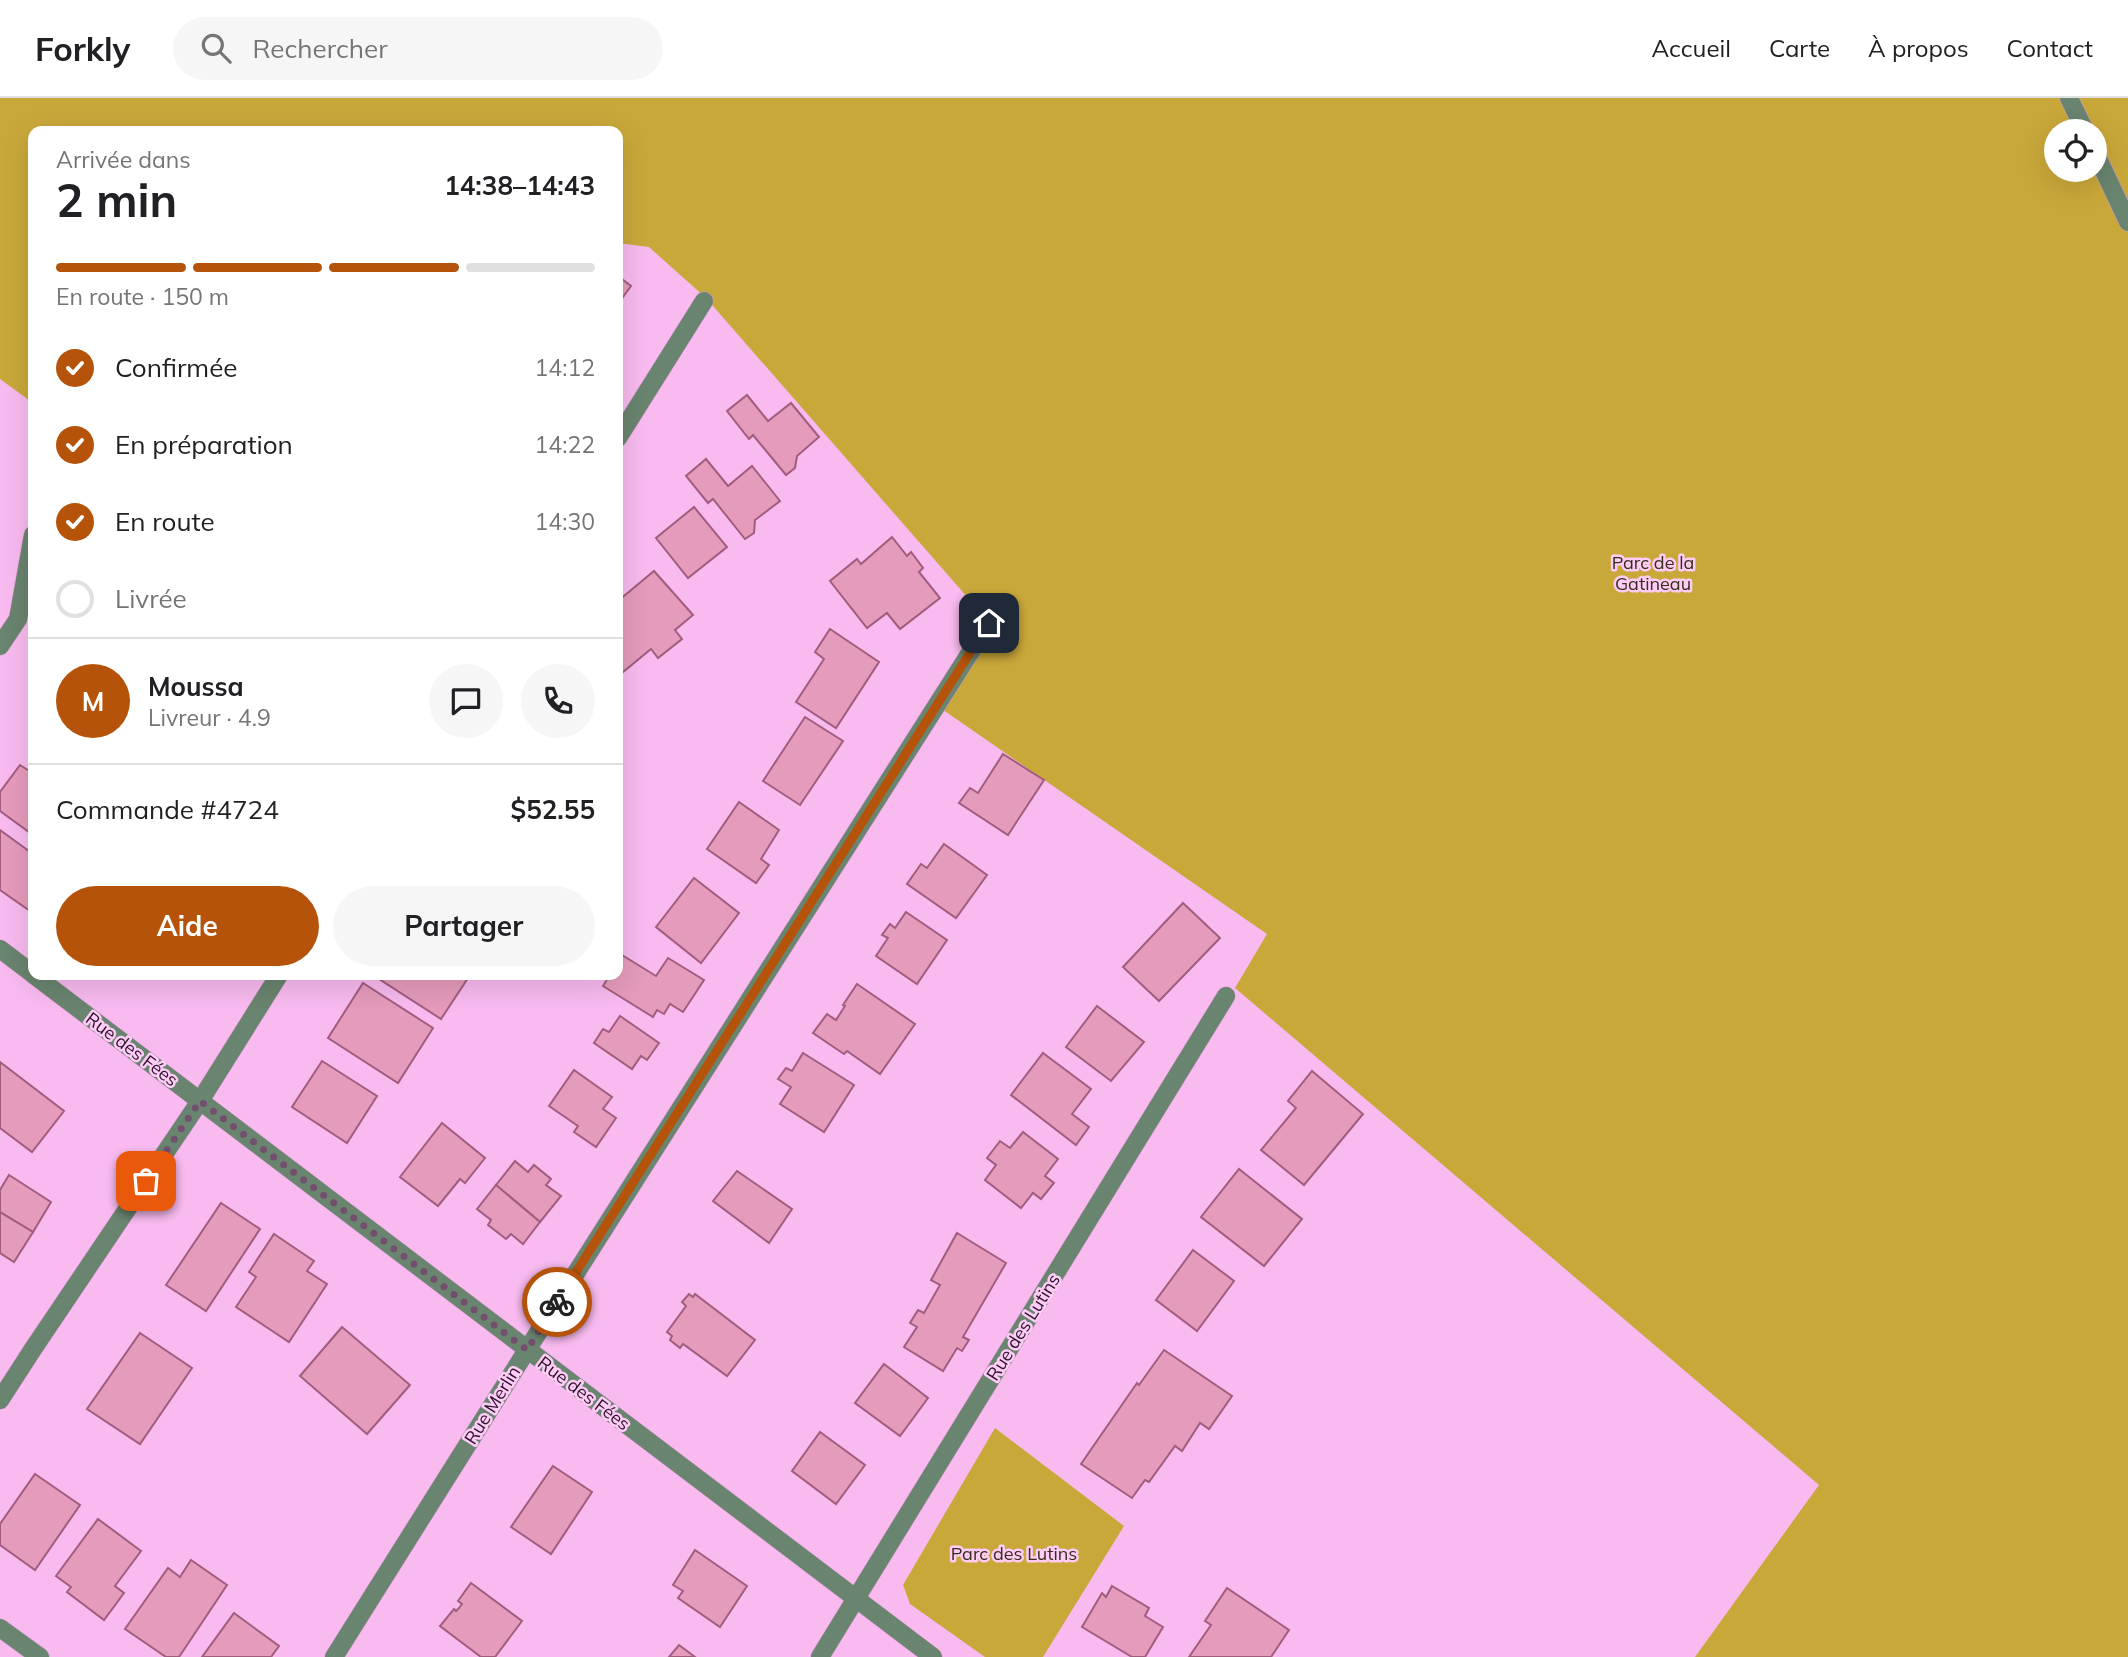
<!DOCTYPE html>
<html lang="fr">
<meta charset="utf-8">
<style>
body{margin:0;font-family:Mulish,sans-serif;background:#f6f6f6;color:#202124;height:100vh;display:flex;flex-direction:column;font-size:26px;white-space:nowrap}
*{box-sizing:border-box;margin:0}
p{font-size:23px;color:#757577}
.icon{flex:none;width:38px;height:38px;fill:none;stroke:currentColor;stroke-width:2;stroke-linecap:round;stroke-linejoin:round}
.map{position:relative;flex:1;overflow:hidden}
.details{position:absolute;left:28px;top:28px;width:595px;height:854px;display:flex;flex-direction:column;background:#fff;border-radius:14px;box-shadow:0 7px 28px #0002}
.details>*{flex:none}
.fabs{position:absolute;left:2044px;top:21px;display:grid;gap:14px}
.fabs a{display:grid;place-items:center;width:63px;height:63px;border-radius:50%;background:#fff;box-shadow:0 7px 28px #0002;font-size:35px}
.pin{position:absolute;display:grid;place-items:center;width:60px;height:60px;color:#fff;margin:-30px;border-radius:14px;box-shadow:0 4px 10px #0006}
.courier{position:absolute;display:grid;place-items:center;width:70px;height:70px;margin:-35px;border:5px solid #b45309;border-radius:50%;background:#fff;color:#222;box-shadow:0 2px 9px #0007}
.overview em{font-style:normal;font-weight:700}
.overview div{display:flex;flex-direction:column-reverse}
.overview{display:flex;align-items:center;justify-content:space-between;height:119px;padding:0 28px}
h1{font-size:46px;font-weight:700;line-height:52px}
.bar{display:grid;grid-template-columns:repeat(4,1fr);gap:10px 7px;align-content:center;height:84px;padding:0 28px}
.bar i{height:9px;border-radius:5px;background:#e0e0e0}
.bar .on{background:#b45309}
.bar p{grid-column:span 4}
.line{display:flex;align-items:center;gap:18px;padding:0 28px;border-top:2px solid #e0e0e0}
.line div{flex:1}
.round{display:grid;place-items:center;flex:none;width:74px;height:74px;border-radius:37px;background:#f6f6f6}
ol{padding:0 28px;list-style:none}
li{display:flex;align-items:center;gap:21px;height:77px}
li p{margin-inline-start:auto}
li .icon{padding:7px;border-radius:50%;background:#b45309;color:#fff;stroke-width:4}
li:last-child{color:#757577}
li i{width:38px;height:38px;border:4px solid #e0e0e0;border-radius:50%}
.action{display:flex;gap:14px;margin-top:auto;padding:14px 28px}
.action a{flex:1;height:80px;border-radius:42px;background:#b45309;color:#fff;font-size:28px;font-weight:700;line-height:80px;text-align:center}
.action a+a{background:#f6f6f6;color:#202124}
header{display:flex;align-items:center;gap:42px;box-sizing:border-box;height:98px;padding:0 35px;background:#fff;border-bottom:2px solid #e0e0e0}
header strong{font-size:33px}
nav{display:flex;gap:38px;margin-inline-start:auto;font-size:24px}
.search{width:490px;height:63px;background:#f6f6f6;display:flex;align-items:center;gap:18px;box-sizing:border-box;padding:0 24px;border-radius:38px;color:#757577;font-size:26px}
.map>svg:first-child{display:block}
.green{fill:#c9a83a;fill-rule:evenodd}
.building{fill:#e59bbc;stroke:#a25d7d;stroke-width:2}
.lines{fill:none;stroke-linecap:round;stroke-linejoin:round}
.minor-casing{stroke:#d39ccb;stroke-width:19}
.minor{stroke:#69846f;stroke-width:18}
.done{stroke:#734f6e;stroke-width:7;stroke-dasharray:0 12.6}
.route{stroke:#b45309;stroke-width:9}
.labels{text-anchor:middle;dominant-baseline:central;stroke-width:5;stroke-linejoin:round;paint-order:stroke}
.park-label{font-size:18px;fill:#362e18;stroke:#feccf7}
.street-label{font-size:18px;fill:#2b1529;stroke:#feccf7}
</style>
<header>
<strong>Forkly</strong>
<div class="search"><svg class="icon" aria-label="search" viewBox="0 0 24 24"><circle cx="10" cy="10" r="6"/><path d="M15 15l6 6"/></svg>Rechercher</div>
<nav><a>Accueil</a><a>Carte</a><a>À propos</a><a>Contact</a></nav>
</header>
<div class="map">
<svg width="2128" height="1559" viewBox="0 0 2128 1559">
<rect width="100%" height="100%" fill="#f8baef"/>
<g class="green">
<path d="M0,0H2128V1559H1695L1819,1387L1235,890L1267,836L936,607L989,524L706,200L649,149L618,145V33H33V305L0,281ZM2056,33H2095V72H2056Z"/>
<polygon points="995,1330 1124,1428 1043,1559 985,1559 910,1506 903,1487"/>
</g>
<g class="building">
<polygon points="618,178 631,188 618,206 620,208 618,212"/>
<polygon points="747,297 768,323 791,305 819,339 797,358 795,370 786,377 753,337 749,341 727,313"/>
<polygon points="706,361 728,388 752,368 780,403 755,422 754,435 745,441 713,401 708,405 686,378"/>
<polygon points="694,409 727,449 688,480 656,440"/>
<polygon points="892,439 907,458 911,454 923,470 919,474 940,500 900,531 887,515 867,530 830,483 857,461 861,466"/>
<polygon points="654,473 693,517 675,532 682,541 658,560 651,551 623,574 618,568 618,503"/>
<polygon points="830,531 879,564 836,630 796,604 824,561 815,554"/>
<polygon points="805,619 843,643 800,707 763,683"/>
<polygon points="1003,656 1044,682 1008,737 959,705 970,690 978,695"/>
<polygon points="20,667 31,674 33,672 33,737 0,713 0,694"/>
<polygon points="739,704 779,732 761,761 769,767 756,785 707,751"/>
<polygon points="0,732 33,756 33,815 0,792"/>
<polygon points="944,746 987,777 956,820 907,786 921,766 927,770"/>
<polygon points="694,780 739,815 701,865 656,829"/>
<polygon points="1183,805 1220,840 1159,903 1123,869"/>
<polygon points="906,814 947,842 917,886 876,858 888,840 882,837 890,826 895,830"/>
<polygon points="622,857 656,878 668,860 704,882 683,914 670,906 664,916 657,912 653,919 603,888 610,877 618,877 618,864"/>
<polygon points="378,877 470,877 441,921 376,879"/>
<polygon points="363,885 433,930 398,985 328,940"/>
<polygon points="857,886 915,926 880,976 847,953 844,956 813,935 827,916 836,922 845,908 843,907"/>
<polygon points="1097,908 1144,944 1111,983 1066,949"/>
<polygon points="620,918 659,945 647,962 641,958 632,971 594,945 603,931 609,934"/>
<polygon points="803,955 854,987 824,1034 780,1006 791,989 778,981 786,970 792,973"/>
<polygon points="1043,955 1091,991 1072,1016 1089,1029 1076,1047 1011,997"/>
<polygon points="322,963 377,998 347,1045 292,1009"/>
<polygon points="0,964 64,1013 32,1054 0,1030"/>
<polygon points="574,972 612,999 603,1011 616,1020 596,1049 574,1034 578,1028 549,1008"/>
<polygon points="1312,973 1363,1016 1304,1087 1261,1052 1296,1010 1288,1003"/>
<polygon points="442,1025 485,1060 465,1085 460,1081 438,1108 400,1079"/>
<polygon points="1023,1034 1058,1061 1045,1078 1054,1085 1041,1101 1033,1095 1021,1110 985,1082 996,1067 987,1060 1000,1043 1010,1050"/>
<polygon points="515,1063 528,1074 534,1067 551,1081 546,1087 561,1098 540,1124 496,1087"/>
<polygon points="1239,1071 1302,1121 1264,1168 1201,1119"/>
<polygon points="737,1073 792,1111 769,1145 713,1103"/>
<polygon points="9,1077 51,1104 33,1134 0,1114 0,1092"/>
<polygon points="496,1087 540,1124 523,1146 511,1136 506,1141 488,1127 491,1122 477,1111"/>
<polygon points="221,1105 260,1131 206,1213 166,1187"/>
<polygon points="0,1114 33,1134 14,1164 0,1155"/>
<polygon points="957,1135 1006,1165 963,1239 969,1242 962,1253 957,1250 943,1273 904,1249 917,1229 910,1225 918,1212 924,1215 940,1187 931,1182"/>
<polygon points="274,1136 314,1163 307,1173 327,1186 289,1244 236,1209 256,1179 249,1174"/>
<polygon points="1193,1152 1234,1183 1197,1233 1156,1202"/>
<polygon points="689,1196 693,1199 695,1196 755,1242 727,1278 683,1246 680,1250 670,1242 672,1238 667,1234 686,1208 682,1204"/>
<polygon points="342,1229 410,1287 367,1336 300,1278"/>
<polygon points="140,1235 192,1270 140,1346 87,1311"/>
<polygon points="1164,1252 1232,1298 1209,1331 1200,1325 1182,1353 1175,1348 1149,1384 1145,1382 1132,1400 1081,1366 1137,1285 1139,1287"/>
<polygon points="884,1266 928,1300 900,1338 855,1305"/>
<polygon points="820,1334 865,1367 836,1406 792,1373"/>
<polygon points="553,1368 592,1394 551,1456 511,1429"/>
<polygon points="35,1376 80,1407 35,1472 0,1447 0,1426"/>
<polygon points="98,1421 141,1453 115,1488 124,1495 104,1522 67,1494 71,1489 56,1478"/>
<polygon points="695,1452 747,1488 720,1529 678,1500 683,1493 673,1487"/>
<polygon points="191,1462 227,1487 179,1559 166,1559 125,1531 168,1470 180,1479"/>
<polygon points="471,1485 522,1523 495,1559 481,1559 440,1528 454,1511 456,1513 459,1510 462,1506 458,1503"/>
<polygon points="1112,1488 1149,1510 1145,1518 1163,1529 1145,1559 1132,1559 1082,1529 1102,1495 1106,1499"/>
<polygon points="1227,1490 1289,1532 1271,1559 1189,1559 1211,1527 1205,1523"/>
<polygon points="234,1515 279,1548 271,1559 202,1559"/>
<polygon points="679,1547 695,1559 669,1559"/>
</g>
<g class="lines">
<defs>
<g id="minor">
<polyline points="2069,0 2085,33"/>
<polyline points="2095,54 2128,124"/>
<polyline points="618,340 704,203"/>
<polyline points="0,548 18,521 33,437"/>
<polyline points="0,851 33,876"/>
<polyline points="34,877 933,1559"/>
<polyline points="0,1302 33,1251 200,1003 279,877"/>
<polyline points="0,1530 40,1559"/>
<polyline points="334,1559 527,1252 989,525"/>
<polyline points="820,1559 1226,898"/>
</g>
</defs>
<use href="#minor" class="minor-casing"/>
<use href="#minor" class="minor"/>
</g>
<g class="lines">
<polyline class="done" points="146,1083 200,1003 527,1252 557,1204"/>
<polyline class="route" points="557,1204 989,525"/>
</g>
<g class="labels">
<g class="park-label">
<text x="1653" y="464">Parc de la<tspan x="1653" dy="21">Gatineau</tspan></text>
<text x="1014" y="1455">Parc des Lutins</text>
</g>
<g class="street-label">
<text transform="translate(132 951) rotate(37)">Rue des Fées</text>
<text transform="translate(1023 1229) rotate(-58)">Rue des Lutins</text>
<text transform="translate(584 1295) rotate(37)">Rue des Fées</text>
<text transform="translate(492 1307) rotate(-58)">Rue Merlin</text>
</g>
</g>
</svg>
<div class="fabs">
<a><svg class="icon" aria-label="locate" viewBox="0 0 24 24"><circle cx="12" cy="12" r="6"/><path d="M12 2v4M12 18v4M2 12h4M18 12h4"/></svg></a>
</div>
<div class="pin" style="left:146px;top:1083px;background:#ea580c"><svg class="icon" aria-label="bag" viewBox="0 0 24 24"><path d="M5 8h14l-1 12H6zM9 8a3 3 0 0 1 6 0"/></svg></div>
<div class="pin" style="left:989px;top:525px;background:#1f2937"><svg class="icon" aria-label="home" viewBox="0 0 24 24"><path d="M3 11l9-7 9 7M6 9v11h12V9"/></svg></div>
<div class="courier" style="left:557px;top:1204px"><svg class="icon" aria-label="bike" viewBox="0 0 24 24"><circle cx="6" cy="16" r="4"/><circle cx="18" cy="16" r="4"/><path d="M6 16l4-8h5l3 8M10 8l3 8H6M13 5h3"/></svg></div>
<section class="details">
<div class="overview"><div><h1>2 min</h1><p>Arrivée dans</p></div><em>14:38–14:43</em></div>
<div class="bar"><i class="on"></i><i class="on"></i><i class="on"></i><i></i><p>En route · 150 m</p></div>
<ol>
<li><svg class="icon" aria-label="check" viewBox="0 0 24 24"><path d="M5 12l5 5 9-10"/></svg>Confirmée<p>14:12</p></li>
<li><svg class="icon" aria-label="check" viewBox="0 0 24 24"><path d="M5 12l5 5 9-10"/></svg>En préparation<p>14:22</p></li>
<li><svg class="icon" aria-label="check" viewBox="0 0 24 24"><path d="M5 12l5 5 9-10"/></svg>En route<p>14:30</p></li>
<li><i></i>Livrée</li>
</ol>
<div class="line" style="height:126px"><b class="round" style="background:#b45309;color:#fff">M</b><div><b>Moussa</b><p>Livreur · 4.9</p></div><a class="round"><svg class="icon" aria-label="chat" viewBox="0 0 24 24"><path d="M4 5h16v11H9l-5 4z"/></svg></a><a class="round"><svg class="icon" aria-label="phone" viewBox="0 0 24 24"><path d="M5 4h4l2 5-3 2q2 4 5 5l2-3 5 2v4C11 20 4 13 5 4z"/></svg></a></div>
<div class="line" style="height:91px"><div>Commande #4724</div><b>$52.55</b></div>
<div class="action"><a>Aide</a><a>Partager</a></div>
</section>
</div>
